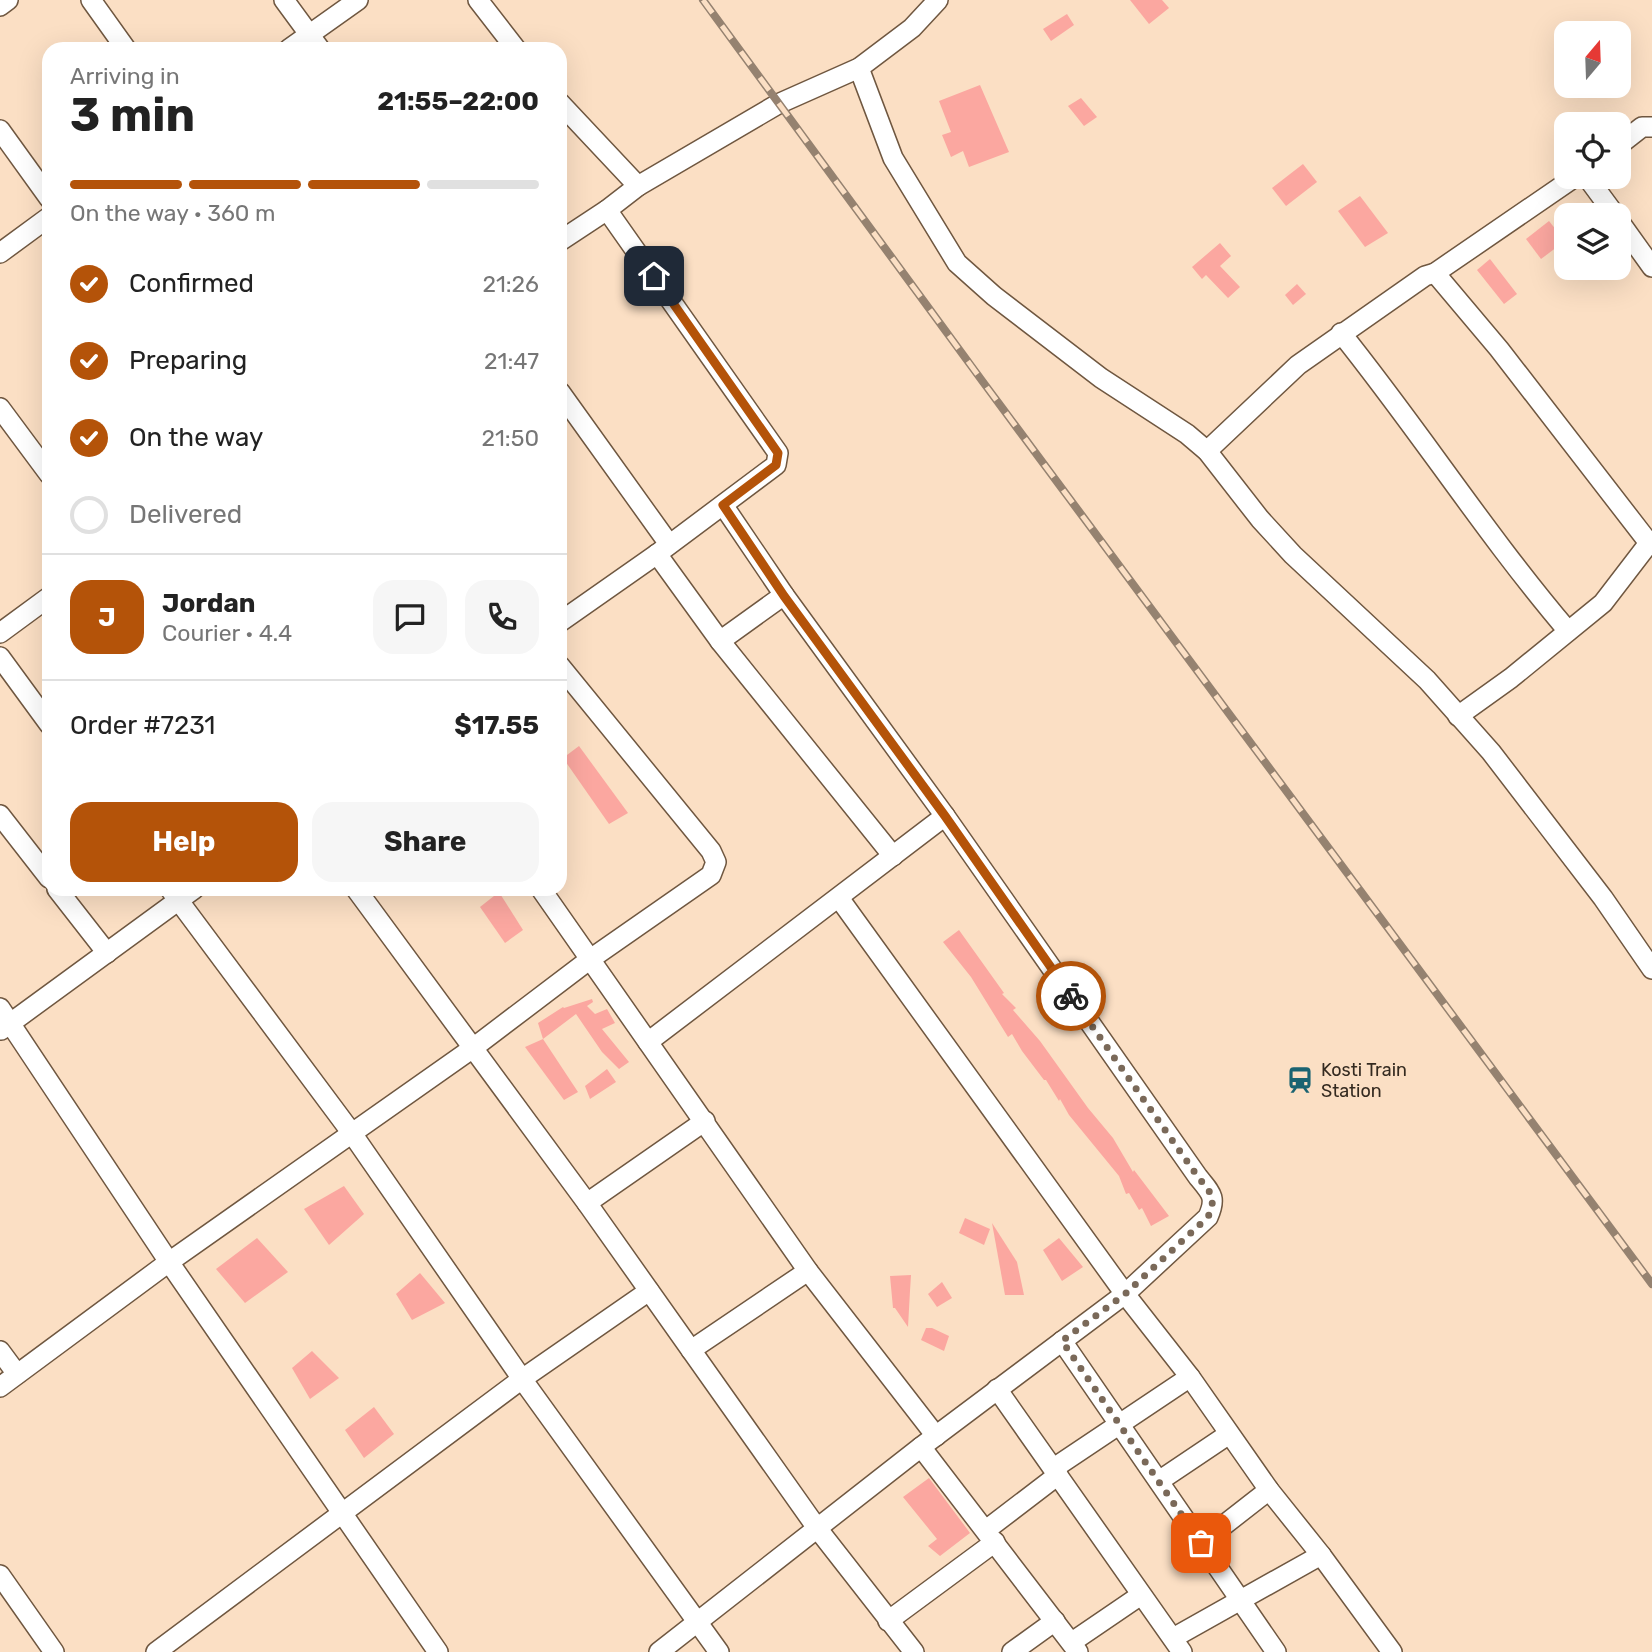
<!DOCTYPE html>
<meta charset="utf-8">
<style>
body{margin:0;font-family:Rubik,sans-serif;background:#f6f6f6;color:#222;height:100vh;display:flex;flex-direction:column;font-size:26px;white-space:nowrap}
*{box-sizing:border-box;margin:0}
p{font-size:23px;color:#767676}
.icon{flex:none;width:38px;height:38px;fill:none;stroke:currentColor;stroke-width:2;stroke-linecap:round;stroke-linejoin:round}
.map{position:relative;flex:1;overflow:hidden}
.details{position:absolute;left:42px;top:42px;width:525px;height:854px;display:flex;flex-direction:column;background:#fff;border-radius:21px;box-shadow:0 7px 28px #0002}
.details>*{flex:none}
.needle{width:46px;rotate:19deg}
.tools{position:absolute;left:1554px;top:21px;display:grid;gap:14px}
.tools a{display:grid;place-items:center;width:77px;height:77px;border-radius:14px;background:#fff;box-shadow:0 7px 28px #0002;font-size:35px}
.pin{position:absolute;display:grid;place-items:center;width:60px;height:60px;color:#fff;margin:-30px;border-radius:14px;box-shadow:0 4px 10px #0006}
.courier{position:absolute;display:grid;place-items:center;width:70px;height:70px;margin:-35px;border:5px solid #b45309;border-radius:50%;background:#fff;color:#222;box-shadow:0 2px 9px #0007}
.overview em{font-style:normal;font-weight:700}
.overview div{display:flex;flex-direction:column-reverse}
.overview{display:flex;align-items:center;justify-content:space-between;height:119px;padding:0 28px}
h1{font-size:46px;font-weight:700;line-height:52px}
.bar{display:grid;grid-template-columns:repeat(4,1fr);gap:10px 7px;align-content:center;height:84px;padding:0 28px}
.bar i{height:9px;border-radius:5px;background:#e0e0e0}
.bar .on{background:#b45309}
.bar p{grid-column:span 4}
.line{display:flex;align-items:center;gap:18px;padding:0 28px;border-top:2px solid #e0e0e0}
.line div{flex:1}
.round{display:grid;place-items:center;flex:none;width:74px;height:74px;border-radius:21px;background:#f6f6f6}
ol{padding:0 28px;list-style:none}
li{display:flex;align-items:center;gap:21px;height:77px}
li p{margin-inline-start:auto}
li .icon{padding:7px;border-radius:50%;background:#b45309;color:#fff;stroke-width:4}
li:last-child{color:#767676}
li i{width:38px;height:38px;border:4px solid #e0e0e0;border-radius:50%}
.primary-button{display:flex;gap:14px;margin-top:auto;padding:14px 28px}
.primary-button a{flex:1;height:80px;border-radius:21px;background:#b45309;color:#fff;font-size:28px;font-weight:700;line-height:80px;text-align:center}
.primary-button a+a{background:#f6f6f6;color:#222}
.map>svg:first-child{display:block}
.building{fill:#fba7a0}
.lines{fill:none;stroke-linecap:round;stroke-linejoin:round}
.minor-casing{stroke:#6f5740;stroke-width:22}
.minor{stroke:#fff;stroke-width:19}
.rail-casing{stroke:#958270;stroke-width:8}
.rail{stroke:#fbdfc4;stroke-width:5;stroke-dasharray:16;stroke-linecap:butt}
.done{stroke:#7a6959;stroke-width:7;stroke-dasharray:0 12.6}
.route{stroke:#b45309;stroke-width:9}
.labels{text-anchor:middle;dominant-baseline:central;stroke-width:6;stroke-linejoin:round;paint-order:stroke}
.poi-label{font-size:18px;fill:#342a20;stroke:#fbdfc4;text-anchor:start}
</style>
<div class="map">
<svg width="1652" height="1652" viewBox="0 0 1652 1652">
<rect width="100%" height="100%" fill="#fbdfc4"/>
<g class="building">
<polygon points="1130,0 1162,0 1169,8 1149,24"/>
<polygon points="1067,14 1074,25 1051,41 1043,29"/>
<polygon points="980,85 1009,152 969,167 963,151 951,157 942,135 951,132 939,101"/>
<polygon points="1081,98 1097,117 1084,126 1068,106"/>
<polygon points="1303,164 1317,182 1286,206 1272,188"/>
<polygon points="1360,196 1388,233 1365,247 1338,211"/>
<polygon points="1549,221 1565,241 1541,259 1526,239"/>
<polygon points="1220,243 1231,256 1220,266 1240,287 1228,298 1206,275 1202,279 1192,267"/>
<polygon points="1490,259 1517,294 1504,304 1477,270"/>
<polygon points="1297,284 1306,294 1293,305 1285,295"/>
<polygon points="579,746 628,813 609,824 563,758"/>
<polygon points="499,892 523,930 505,943 480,907"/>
<polygon points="959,930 1004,993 1002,994 1016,1008 1013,1010 1040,1041 1088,1108 1113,1138 1133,1172 1134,1170 1169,1216 1151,1226 1142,1208 1139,1210 1129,1193 1126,1194 1119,1176 1069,1115 1060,1099 1059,1101 1046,1080 1044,1080 1022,1051 1012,1034 1008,1037 971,977 943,942"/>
<polygon points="592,999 593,1002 587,1006 595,1014 607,1009 615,1023 602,1029 629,1062 619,1069 602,1052 576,1014 543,1039 538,1023 563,1007 564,1008"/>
<polygon points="543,1039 578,1092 564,1100 525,1047"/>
<polygon points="607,1069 616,1082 590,1099 585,1086"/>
<polygon points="344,1186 364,1214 329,1245 304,1209"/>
<polygon points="965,1218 990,1229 984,1245 959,1233"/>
<polygon points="992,1223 1017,1262 1024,1295 1005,1295"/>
<polygon points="257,1238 288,1272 245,1303 216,1269"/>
<polygon points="1059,1238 1083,1267 1062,1281 1043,1250"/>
<polygon points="420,1273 445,1303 412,1320 396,1294"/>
<polygon points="911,1275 910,1291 908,1327 895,1308 893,1308 890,1276"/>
<polygon points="942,1282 952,1298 937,1307 928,1294"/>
<polygon points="926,1328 932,1328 949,1336 944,1351 921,1340"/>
<polygon points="312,1351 339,1378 310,1399 292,1368"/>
<polygon points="374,1407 394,1434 364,1458 345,1430"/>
<polygon points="929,1478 970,1533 940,1556 928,1546 937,1539 903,1497"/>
</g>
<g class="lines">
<defs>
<g id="minor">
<polyline points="91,0 126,49"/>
<polyline points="284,0 320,49"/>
<polyline points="478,0 516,49"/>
<polyline points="0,6 8,0"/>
<polyline points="289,49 358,0"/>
<polyline points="859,68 893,158 957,263 994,296 1101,378 1187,434 1207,451 1260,519 1293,555 1427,680 1491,752 1603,898 1652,969"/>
<polyline points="560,103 638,186"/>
<polyline points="0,130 49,198"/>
<polyline points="1619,145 1642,127 1652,127"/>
<polyline points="1587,177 1615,215"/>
<polyline points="1619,221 1652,267"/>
<polyline points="560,241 607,210 638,186 778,104 859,68 912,28 938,0"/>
<polyline points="0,253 49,217"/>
<polyline points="1435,273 1499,349 1649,543 1603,603 1511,678 1458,716"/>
<path d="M1341,333C1419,430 1487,536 1568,631"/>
<polyline points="560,392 669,544"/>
<polyline points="0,408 49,474"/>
<polyline points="1207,451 1298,365 1425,276 1435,273 1575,177"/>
<polyline points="657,554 720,641 893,856"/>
<polyline points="560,622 657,554 776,465 778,453 607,210"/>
<polyline points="0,633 49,597"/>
<polyline points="720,641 784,595"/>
<polyline points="0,657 49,724"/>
<polyline points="0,815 49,878"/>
<polyline points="57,889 107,953"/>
<polyline points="170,889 351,1132 522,1379 719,1652"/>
<polyline points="356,889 587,1203 817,1528 914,1652"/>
<polyline points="541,889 808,1271 936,1436"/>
<polyline points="839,898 1125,1294 1190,1377 1269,1490 1321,1555 1392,1652"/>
<polyline points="0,1008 169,1262 438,1652"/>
<polyline points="1,1030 194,889"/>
<polyline points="648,1042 945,816"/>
<polyline points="587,1203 705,1121"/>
<polyline points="1062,1341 1276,1652"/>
<polyline points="691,1350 808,1271"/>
<polyline points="0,1351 17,1374"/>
<polyline points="0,1387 169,1262 473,1048 589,960 711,875 716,862 711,851 560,666"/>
<polyline points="997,1389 1182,1652"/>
<polyline points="921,1447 1078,1652"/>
<polyline points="1054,1468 1190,1377"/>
<polyline points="1159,1481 1229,1434"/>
<polyline points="986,1530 1058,1475"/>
<polyline points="1201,1543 1269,1490"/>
<polyline points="0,1575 54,1652"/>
<polyline points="888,1621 995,1542"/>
<polyline points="1173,1638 1321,1555"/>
<polyline points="1072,1642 1141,1595"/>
<polyline points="156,1652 522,1379 649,1291"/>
<path d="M659,1652L921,1447L1125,1294L1208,1217C1217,1197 1211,1193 1198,1177L945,816L784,595L723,505"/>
<polyline points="1012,1652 1055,1621"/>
</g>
</defs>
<use href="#minor" class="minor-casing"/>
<use href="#minor" class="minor"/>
<defs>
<polyline id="rail" points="703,0 983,382 1652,1284"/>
</defs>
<use href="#rail" class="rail-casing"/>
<use href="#rail" class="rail"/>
</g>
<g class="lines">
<path class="done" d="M1071,996L1198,1177C1211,1193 1217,1197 1208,1217L1125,1294L1062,1341L1201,1543"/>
<polyline class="route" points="654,276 778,453 776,465 723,505 784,596 945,816 1071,996"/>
</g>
<defs>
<symbol id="station-bare" viewBox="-9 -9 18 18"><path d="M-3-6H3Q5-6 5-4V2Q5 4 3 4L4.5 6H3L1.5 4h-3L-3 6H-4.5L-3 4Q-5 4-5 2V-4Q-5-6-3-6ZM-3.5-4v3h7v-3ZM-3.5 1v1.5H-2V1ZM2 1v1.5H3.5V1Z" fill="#1a6371" stroke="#fbdfc4" stroke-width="2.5" paint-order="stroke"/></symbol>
</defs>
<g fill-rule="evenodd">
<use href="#station-bare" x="1281" y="1061" width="38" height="38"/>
</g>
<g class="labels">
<g class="poi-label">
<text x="1321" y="1070">Kosti Train<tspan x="1321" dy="21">Station</tspan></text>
</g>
</g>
</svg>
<div class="tools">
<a><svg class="needle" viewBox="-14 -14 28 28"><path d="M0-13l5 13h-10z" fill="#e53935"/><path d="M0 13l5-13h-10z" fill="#767676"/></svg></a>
<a><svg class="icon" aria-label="locate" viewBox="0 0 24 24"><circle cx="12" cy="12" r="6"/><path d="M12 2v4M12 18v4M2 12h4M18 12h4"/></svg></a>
<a><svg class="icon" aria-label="layers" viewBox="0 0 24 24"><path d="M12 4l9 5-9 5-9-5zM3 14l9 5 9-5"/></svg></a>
</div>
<div class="pin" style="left:1201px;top:1543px;background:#ea580c"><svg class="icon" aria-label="bag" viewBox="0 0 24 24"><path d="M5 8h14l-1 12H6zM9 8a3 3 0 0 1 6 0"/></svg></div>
<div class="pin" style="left:654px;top:276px;background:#1f2937"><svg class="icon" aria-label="home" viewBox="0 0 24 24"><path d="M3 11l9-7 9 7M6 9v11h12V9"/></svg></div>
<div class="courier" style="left:1071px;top:996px"><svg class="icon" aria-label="bike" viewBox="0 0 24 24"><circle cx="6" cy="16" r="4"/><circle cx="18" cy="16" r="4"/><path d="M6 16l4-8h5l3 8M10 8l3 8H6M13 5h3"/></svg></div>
<section class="details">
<div class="overview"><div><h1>3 min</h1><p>Arriving in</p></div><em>21:55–22:00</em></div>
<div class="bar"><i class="on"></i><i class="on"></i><i class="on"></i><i></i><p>On the way · 360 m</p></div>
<ol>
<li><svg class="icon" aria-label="check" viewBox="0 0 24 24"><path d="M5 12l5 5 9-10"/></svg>Confirmed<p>21:26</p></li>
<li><svg class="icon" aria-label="check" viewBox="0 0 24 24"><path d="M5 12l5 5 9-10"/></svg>Preparing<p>21:47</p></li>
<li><svg class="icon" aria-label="check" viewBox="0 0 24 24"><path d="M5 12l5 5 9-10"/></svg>On the way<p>21:50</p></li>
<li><i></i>Delivered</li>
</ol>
<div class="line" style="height:126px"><b class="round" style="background:#b45309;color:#fff">J</b><div><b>Jordan</b><p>Courier · 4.4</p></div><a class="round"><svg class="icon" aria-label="chat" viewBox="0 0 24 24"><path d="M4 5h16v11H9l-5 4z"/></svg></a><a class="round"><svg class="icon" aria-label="phone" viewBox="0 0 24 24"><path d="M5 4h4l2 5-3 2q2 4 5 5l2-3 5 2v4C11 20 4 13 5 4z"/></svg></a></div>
<div class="line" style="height:91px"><div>Order #7231</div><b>$17.55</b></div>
<div class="primary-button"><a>Help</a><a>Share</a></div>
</section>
</div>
